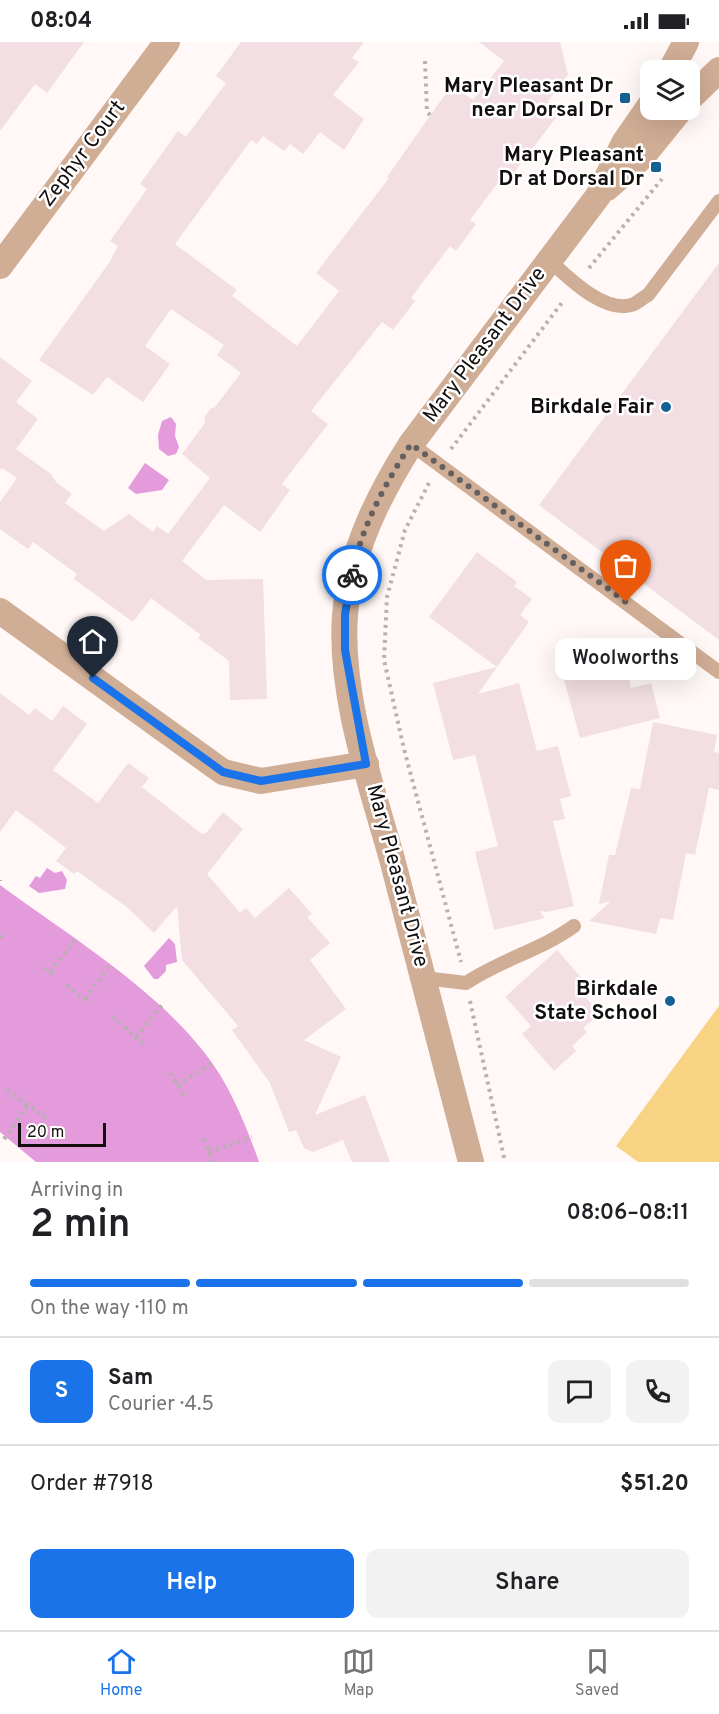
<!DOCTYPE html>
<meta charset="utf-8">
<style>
body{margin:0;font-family:Overpass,sans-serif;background:#f2f2f2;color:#202124;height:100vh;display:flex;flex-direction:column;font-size:22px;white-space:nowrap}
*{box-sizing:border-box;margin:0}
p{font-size:20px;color:#757577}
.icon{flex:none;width:33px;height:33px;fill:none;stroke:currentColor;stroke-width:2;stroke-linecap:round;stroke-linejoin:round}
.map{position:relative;height:1120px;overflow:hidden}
.panel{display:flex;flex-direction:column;background:#fff;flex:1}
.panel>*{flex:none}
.controls{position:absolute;left:640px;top:18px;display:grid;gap:12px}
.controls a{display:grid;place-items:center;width:60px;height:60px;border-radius:12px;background:#fff;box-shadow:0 6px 24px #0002;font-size:30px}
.scale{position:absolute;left:18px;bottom:15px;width:88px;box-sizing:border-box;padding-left:6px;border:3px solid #120e0e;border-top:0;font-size:16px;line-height:21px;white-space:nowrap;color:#120e0e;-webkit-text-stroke:4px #fff;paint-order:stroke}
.pin{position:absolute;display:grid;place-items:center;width:51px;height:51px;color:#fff;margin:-62px -26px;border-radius:50% 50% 50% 0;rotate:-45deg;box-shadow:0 0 6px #0007}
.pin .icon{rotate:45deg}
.courier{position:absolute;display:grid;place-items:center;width:60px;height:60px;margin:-30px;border:4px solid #1a73e8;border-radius:50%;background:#fff;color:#222;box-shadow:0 2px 8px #0007}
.bubble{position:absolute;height:42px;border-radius:12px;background:#fff;box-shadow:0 6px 24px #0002;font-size:20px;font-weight:600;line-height:42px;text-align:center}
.overview em{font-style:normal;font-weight:600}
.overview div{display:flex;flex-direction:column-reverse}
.overview{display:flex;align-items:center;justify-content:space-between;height:102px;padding:0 30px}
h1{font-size:39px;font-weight:600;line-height:45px}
.bar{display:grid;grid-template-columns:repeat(4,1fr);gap:9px 6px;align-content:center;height:72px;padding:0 30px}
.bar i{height:8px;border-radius:4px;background:#e0e0e0}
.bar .current{background:#1a73e8}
.bar p{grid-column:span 4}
.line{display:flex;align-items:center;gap:15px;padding:0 30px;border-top:2px solid #e0e0e0}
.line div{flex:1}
.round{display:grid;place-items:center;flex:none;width:63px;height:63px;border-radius:12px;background:#f2f2f2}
.action{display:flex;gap:12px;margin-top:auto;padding:12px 30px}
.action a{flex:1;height:69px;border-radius:12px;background:#1a73e8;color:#fff;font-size:24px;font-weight:600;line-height:69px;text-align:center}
.action a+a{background:#f2f2f2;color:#202124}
.status{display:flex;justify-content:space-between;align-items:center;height:42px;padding:0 30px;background:#fff;direction:ltr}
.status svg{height:16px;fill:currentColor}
.menu{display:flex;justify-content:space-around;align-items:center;height:84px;border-top:2px solid #e0e0e0;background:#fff;font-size:16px;color:#757577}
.menu a{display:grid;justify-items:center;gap:3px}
.menu .current{color:#1a73e8}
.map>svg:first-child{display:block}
.green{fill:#f7d383}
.water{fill:#e39bdb}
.building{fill:#f2dee3}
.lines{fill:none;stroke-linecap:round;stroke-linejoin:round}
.path{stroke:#b7b1b0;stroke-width:4;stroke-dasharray:3 4.5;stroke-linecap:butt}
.service{stroke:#d0ad95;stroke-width:14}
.minor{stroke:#d0ad95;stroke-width:26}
.done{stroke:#656060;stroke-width:6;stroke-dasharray:0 10.8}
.route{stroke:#1a73e8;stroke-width:8}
.poi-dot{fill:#166194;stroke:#fff;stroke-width:2}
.labels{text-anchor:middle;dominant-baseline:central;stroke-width:5;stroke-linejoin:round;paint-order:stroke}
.poi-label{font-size:21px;font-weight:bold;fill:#120e0e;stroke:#fff;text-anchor:end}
.street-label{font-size:21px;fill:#120e0e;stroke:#fff}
</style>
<div class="status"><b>08:04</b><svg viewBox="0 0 49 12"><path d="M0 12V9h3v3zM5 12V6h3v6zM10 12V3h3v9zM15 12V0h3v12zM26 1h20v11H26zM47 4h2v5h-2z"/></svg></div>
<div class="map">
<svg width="719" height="1120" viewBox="0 0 719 1120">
<rect width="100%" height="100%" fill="#fff8f7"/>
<polygon class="green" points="719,964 719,1120 638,1120 616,1104"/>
<g class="water">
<polygon points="171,375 176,382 175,394 179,405 176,412 168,414 159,407 158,393 162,379"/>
<polygon points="145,421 169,438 162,448 136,452 128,446"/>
<polygon points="47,826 55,831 62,829 67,838 65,847 39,851 29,844 36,834 40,836"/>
<path d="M0,843C68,893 151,943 204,1010C229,1041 246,1083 259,1120H36L0,1090Z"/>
<polygon points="169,896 175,902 177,920 166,923 166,929 158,937 154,937 144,924"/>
</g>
<g class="building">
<polygon points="0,0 84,0 47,51 35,42 0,89"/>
<polygon points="241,0 364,0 352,16 359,20 333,53 364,77 344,108 320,90 303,112 290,102 284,109 263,94 257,102 251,98 175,202 237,248 232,254 297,304 339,249 316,231 389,136 387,135 429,75 452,43 473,58 504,19 479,0 560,0 568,33 548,59 561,69 513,132 508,127 470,178 476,182 456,209 450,204 411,256 415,259 393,288 382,280 311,369 328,382 282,442 290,448 260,490 224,463 182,519 206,538 263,537 267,657 230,658 229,619 198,596 201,593 151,556 133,580 74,537 77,532 33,500 28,507 0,487 0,460 17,436 2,426 0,429 0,315 32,339 16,360 38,377 16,407 51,432 56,440 72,452 65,461 104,489 129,472 153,490 157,484 168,492 210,436 182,412 205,381 204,376 211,366 214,366 241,331 217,313 224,303 171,267 145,304 170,322 143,360 107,335 93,353 39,318 109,221 118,204 110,199 147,147 140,142 178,89 186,95 226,41 216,34"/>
<polygon points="719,221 719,598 539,463"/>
<polygon points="477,510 517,540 514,544 532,557 520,573 529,580 497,625 429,575"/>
<polygon points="610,617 614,633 627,629 631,646 651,641 660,676 580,696 562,630"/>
<polygon points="497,625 478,652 519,641 537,709 558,704 571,754 560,757 565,777 553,779 574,864 547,870 539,869 545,876 494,888 475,810 498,804 475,713 453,718 433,641"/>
<polygon points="0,651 29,673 35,666 52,679 63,664 87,682 53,728 98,761 128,721 149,736 142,745 202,792 206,791 223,770 243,787 207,832 240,871 246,866 255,876 289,846 312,872 307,875 330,901 310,918 346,967 304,998 341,1015 315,1073 365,1053 390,1120 352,1120 343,1098 313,1110 304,1106 296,1088 289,1090 270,1041 232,988 238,984 182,918 177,864 154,891 128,866 77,829 74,832 56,819 66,806 16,768 0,790"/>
<polygon points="653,680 717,693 714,710 719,711 719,748 709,746 695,813 686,811 673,878 660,876 656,892 589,879 611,859 599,862 609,813 615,813 631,746 640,747"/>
<polygon points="557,908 594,950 586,956 600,972 583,986 587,990 572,1004 576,1009 554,1029 522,992 531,984 505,955"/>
</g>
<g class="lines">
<g class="path">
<polyline points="425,19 427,70 430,73"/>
<polyline points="589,226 662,137"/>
<polyline points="451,407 564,258"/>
<polyline points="429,441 405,488 387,555 384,618 404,707 461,920"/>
<polyline points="0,839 0,838"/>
<polyline points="0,894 5,897"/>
<polyline points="44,926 55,935"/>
<polyline points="50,930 76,896"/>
<polyline points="66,943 88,960"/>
<polyline points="85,957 109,924"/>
<polyline points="470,959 505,1120"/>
<polyline points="113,975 145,1003"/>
<polyline points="136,995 162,963"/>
<polyline points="170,1031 185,1055"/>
<polyline points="177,1043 215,1019"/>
<polyline points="7,1048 49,1078"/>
<polyline points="4,1097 28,1063"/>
<polyline points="204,1097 213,1120"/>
<polyline points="209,1110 252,1095"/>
</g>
<g class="service">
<path d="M549,218C568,235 603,271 631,263C636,262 642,256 648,253L719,159"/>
<polyline points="411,402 719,630"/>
<path d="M424,936L466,941C500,918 541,908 574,884"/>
</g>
<g class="minor">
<polyline points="671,28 686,0"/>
<polyline points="690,56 719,28"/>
<polyline points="607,146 642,115 680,68"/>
<polyline points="0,224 167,0"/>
<polyline points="0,569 223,730 261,739 366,722"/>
<path d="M471,1120C445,1019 419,918 392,817C371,742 339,652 345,573C350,510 378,454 411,402L598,154L624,101L651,62"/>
</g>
</g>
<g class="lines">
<path class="done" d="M352,533C361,485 385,442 411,402L626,560"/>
<polyline class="route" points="93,636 223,730 261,739 366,722 345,608 345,572 352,533"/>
</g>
<g class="poi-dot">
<rect x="619" y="50" width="12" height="12" rx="3"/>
<rect x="650" y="119" width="12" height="12" rx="3"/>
<circle cx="666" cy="365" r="6"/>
<circle cx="670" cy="959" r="6"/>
</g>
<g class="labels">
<g class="poi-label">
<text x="613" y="44">Mary Pleasant Dr<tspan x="613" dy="24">near Dorsal Dr</tspan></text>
<text x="644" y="113">Mary Pleasant<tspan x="644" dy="24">Dr at Dorsal Dr</tspan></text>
<text x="654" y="365">Birkdale Fair</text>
<text x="658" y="947">Birkdale<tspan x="658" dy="24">State School</tspan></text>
</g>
<g class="street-label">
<text transform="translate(83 112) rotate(-53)">Zephyr Court</text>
<text transform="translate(485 303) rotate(-53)">Mary Pleasant Drive</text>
<text transform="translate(397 834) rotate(75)">Mary Pleasant Drive</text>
</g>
</g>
</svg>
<div class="controls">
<a><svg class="icon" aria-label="layers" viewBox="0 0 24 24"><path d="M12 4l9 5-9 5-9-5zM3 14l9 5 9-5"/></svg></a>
</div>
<div class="scale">20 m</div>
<div class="pin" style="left:626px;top:560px;background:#ea580c"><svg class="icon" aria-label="bag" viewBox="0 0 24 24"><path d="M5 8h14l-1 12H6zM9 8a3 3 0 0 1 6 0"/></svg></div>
<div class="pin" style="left:93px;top:636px;background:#1f2937"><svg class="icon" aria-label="home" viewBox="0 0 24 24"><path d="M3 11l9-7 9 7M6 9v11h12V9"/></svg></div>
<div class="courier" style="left:352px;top:533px"><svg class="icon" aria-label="bike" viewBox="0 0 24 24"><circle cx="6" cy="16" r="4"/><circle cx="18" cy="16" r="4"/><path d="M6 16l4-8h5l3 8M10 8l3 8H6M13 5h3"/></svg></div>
<div class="bubble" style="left:555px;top:596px;width:141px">Woolworths</div>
</div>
<section class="panel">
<div class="overview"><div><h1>2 min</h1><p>Arriving in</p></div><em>08:06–08:11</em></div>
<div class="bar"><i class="current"></i><i class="current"></i><i class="current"></i><i></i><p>On the way · 110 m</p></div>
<div class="line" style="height:108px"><b class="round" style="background:#1a73e8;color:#fff">S</b><div><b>Sam</b><p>Courier · 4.5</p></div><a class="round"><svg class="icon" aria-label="chat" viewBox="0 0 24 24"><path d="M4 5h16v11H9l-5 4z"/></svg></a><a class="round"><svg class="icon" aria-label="phone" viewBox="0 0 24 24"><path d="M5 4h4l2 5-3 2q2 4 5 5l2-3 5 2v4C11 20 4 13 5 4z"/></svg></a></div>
<div class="line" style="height:78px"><div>Order #7918</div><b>$51.20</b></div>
<div class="action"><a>Help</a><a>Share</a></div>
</section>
<nav class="menu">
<a class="current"><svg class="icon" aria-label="home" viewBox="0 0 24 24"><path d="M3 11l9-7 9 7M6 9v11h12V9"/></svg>Home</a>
<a><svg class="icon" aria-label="map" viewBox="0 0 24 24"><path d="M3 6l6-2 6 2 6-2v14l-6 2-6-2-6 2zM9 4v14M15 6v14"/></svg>Map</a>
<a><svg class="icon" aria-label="saved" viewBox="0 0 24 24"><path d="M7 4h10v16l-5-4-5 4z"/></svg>Saved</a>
</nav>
